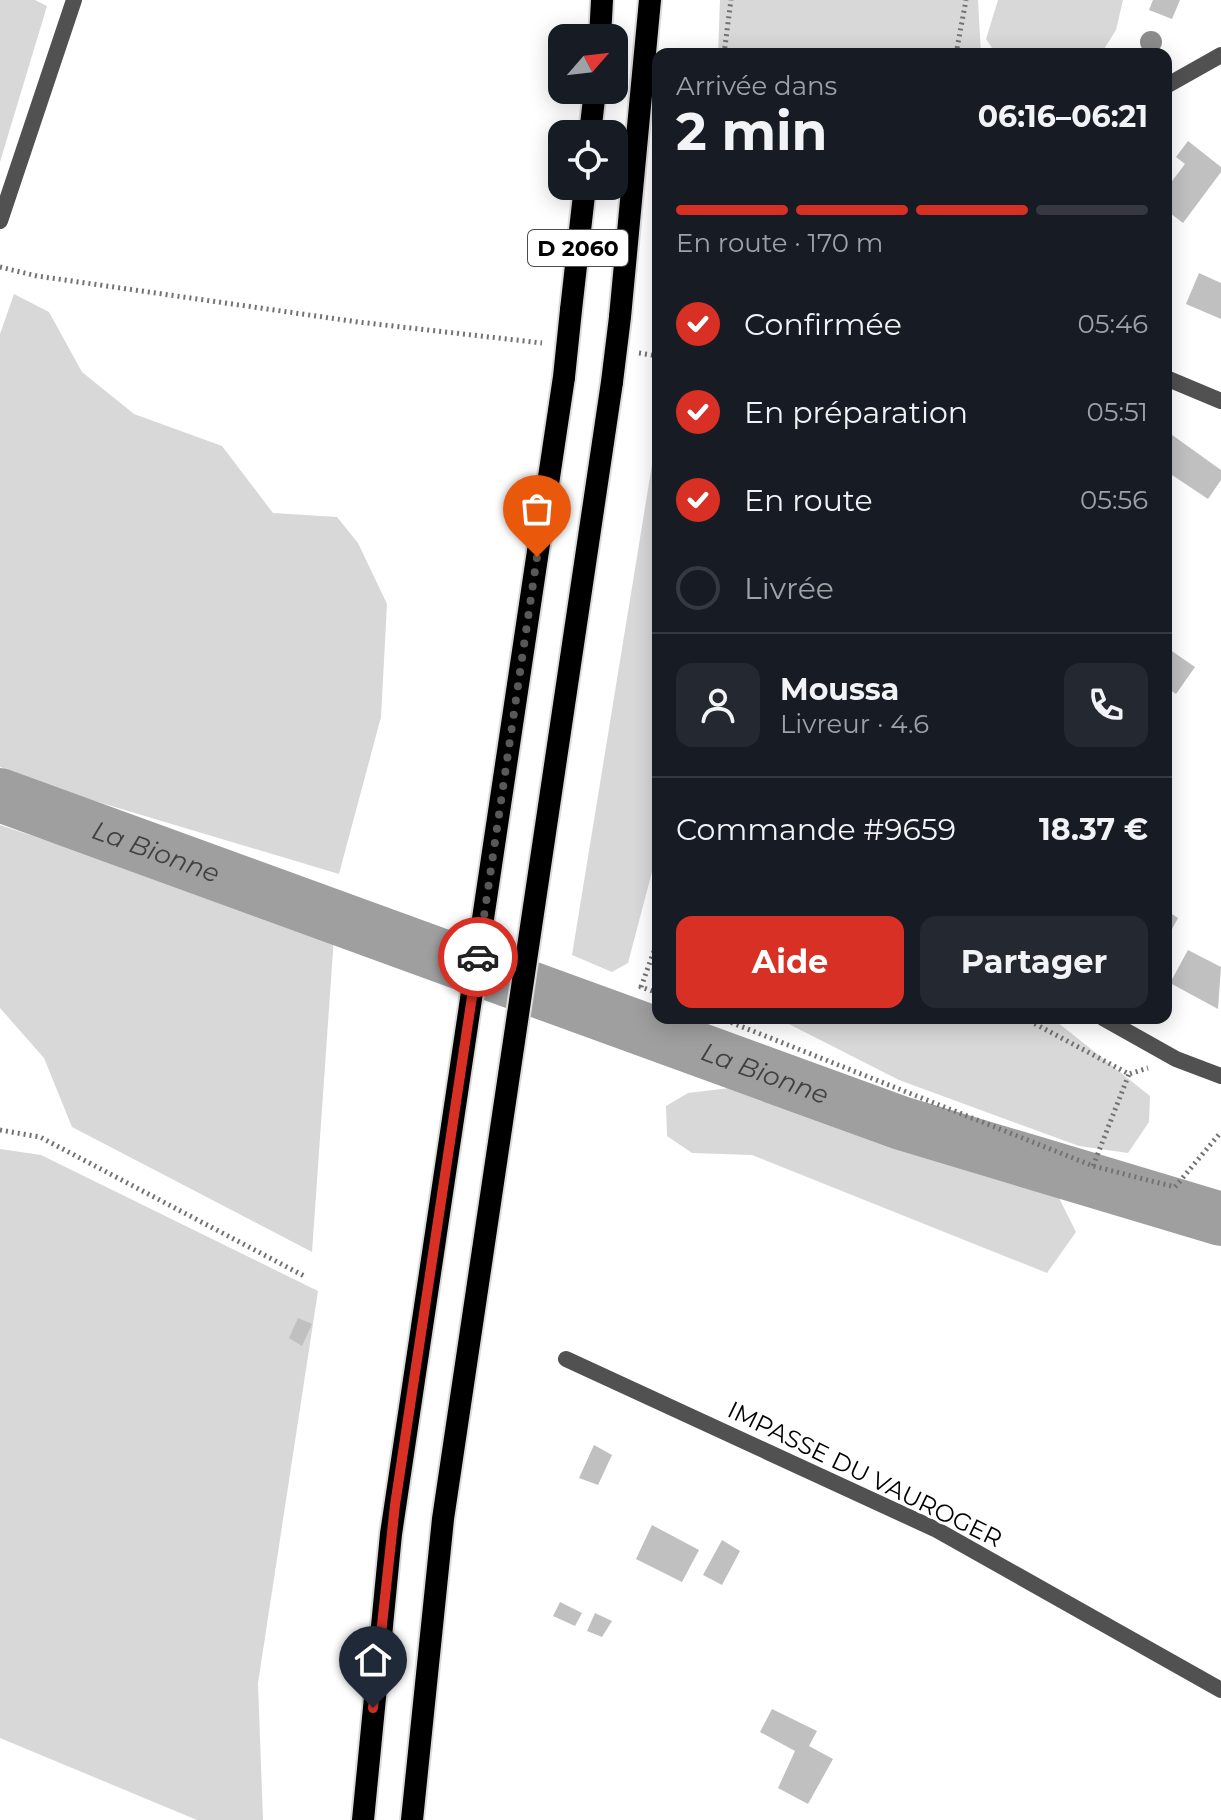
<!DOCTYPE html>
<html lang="fr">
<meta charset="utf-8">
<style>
body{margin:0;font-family:Montserrat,sans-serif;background:#242831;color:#f1f3f6;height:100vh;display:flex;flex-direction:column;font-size:30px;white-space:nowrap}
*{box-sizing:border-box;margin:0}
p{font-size:26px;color:#9ea1a6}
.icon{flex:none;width:44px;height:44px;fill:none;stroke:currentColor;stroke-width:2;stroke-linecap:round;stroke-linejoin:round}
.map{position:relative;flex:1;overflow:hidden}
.side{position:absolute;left:652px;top:48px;width:520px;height:976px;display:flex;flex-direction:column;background:#171b24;border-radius:16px;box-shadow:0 4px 20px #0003}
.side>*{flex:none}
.needle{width:52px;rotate:62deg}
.fabs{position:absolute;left:548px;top:24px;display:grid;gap:16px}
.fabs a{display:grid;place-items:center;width:80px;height:80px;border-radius:16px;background:#171b24;box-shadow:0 4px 20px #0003;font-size:40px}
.pin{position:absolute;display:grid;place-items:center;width:68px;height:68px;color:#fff;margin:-82px -34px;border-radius:50% 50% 50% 0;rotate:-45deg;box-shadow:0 0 8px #0007}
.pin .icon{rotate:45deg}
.courier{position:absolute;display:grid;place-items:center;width:80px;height:80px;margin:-40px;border:6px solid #d93025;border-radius:50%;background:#fff;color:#222;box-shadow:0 2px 10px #0007}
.head em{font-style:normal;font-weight:700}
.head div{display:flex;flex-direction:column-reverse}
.head{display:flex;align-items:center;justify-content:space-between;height:136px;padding:0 24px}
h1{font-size:52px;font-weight:700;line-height:60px}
.bar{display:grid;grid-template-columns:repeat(4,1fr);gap:12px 8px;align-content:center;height:96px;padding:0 24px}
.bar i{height:10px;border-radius:6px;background:#363941}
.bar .current{background:#d93025}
.bar p{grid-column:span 4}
.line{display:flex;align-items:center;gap:20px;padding:0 24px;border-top:2px solid #363941}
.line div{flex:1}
.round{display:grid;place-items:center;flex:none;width:84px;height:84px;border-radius:16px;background:#242831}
ol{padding:0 24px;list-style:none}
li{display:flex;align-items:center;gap:24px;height:88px}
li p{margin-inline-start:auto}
li .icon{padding:8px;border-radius:50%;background:#d93025;color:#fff;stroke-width:4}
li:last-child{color:#9ea1a6}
li i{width:44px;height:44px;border:4px solid #363941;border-radius:50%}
.primary-button{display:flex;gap:16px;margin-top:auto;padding:16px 24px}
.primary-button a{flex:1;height:92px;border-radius:16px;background:#d93025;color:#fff;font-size:32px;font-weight:700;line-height:92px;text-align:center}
.primary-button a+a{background:#242831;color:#f1f3f6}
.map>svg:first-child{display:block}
.green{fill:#d8d8d8}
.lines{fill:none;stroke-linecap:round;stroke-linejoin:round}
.river{stroke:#9f9f9f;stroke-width:54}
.building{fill:#c0c0c0}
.trunk-casing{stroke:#dbdbdb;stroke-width:26}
.path{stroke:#737373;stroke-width:5;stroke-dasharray:2 4;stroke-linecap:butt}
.minor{stroke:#515151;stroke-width:16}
.trunk{stroke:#000;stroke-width:22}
.trunk-bridge-casing{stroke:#dbdbdb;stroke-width:26;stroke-linecap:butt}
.trunk-bridge{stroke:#000;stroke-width:22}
.tree{fill:#8d8d8d}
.done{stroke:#595959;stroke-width:8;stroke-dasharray:0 14.4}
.route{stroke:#d93025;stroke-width:10}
.labels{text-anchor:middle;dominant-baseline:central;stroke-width:6;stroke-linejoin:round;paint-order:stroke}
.shield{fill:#fff;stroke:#4c4c4c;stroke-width:2}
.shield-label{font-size:22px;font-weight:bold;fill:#000}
.street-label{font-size:24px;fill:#000;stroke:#fff}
.water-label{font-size:26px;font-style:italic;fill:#404040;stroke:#fff}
</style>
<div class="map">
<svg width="1221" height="1820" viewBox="0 0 1221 1820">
<rect width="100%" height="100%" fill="#fff"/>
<g class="green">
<polygon points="0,0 35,0 47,6 0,162"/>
<polygon points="720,0 978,0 981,54 718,54"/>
<polygon points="998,0 1123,0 1116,30 1101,54 996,54 986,39"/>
<polygon points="14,294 49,312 82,372 134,414 222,446 273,513 337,517 358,543 387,604 381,717 339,874 78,796 0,767 0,334"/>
<polygon points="658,428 658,849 628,963 612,972 572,955"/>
<polygon points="0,825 334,937 312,1252 72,1127 44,1058 0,1008"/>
<polygon points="777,1018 1052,1018 1150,1096 1149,1122 1128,1153 1079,1146 899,1080"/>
<polygon points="738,1087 1058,1196 1076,1232 1047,1273 752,1155 692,1153 667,1136 666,1106 688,1093"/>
<polygon points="0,1149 41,1155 318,1291 258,1683 263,1820 197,1820 0,1738"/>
</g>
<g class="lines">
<path class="river" id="s1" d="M0,795L901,1123L1221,1219"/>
</g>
<g class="building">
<polygon points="1153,0 1180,0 1172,19 1149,10"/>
<polygon points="1188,141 1221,167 1221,172 1183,223 1166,210 1166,189 1185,164 1176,157"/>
<polygon points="1199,273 1221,283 1221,319 1186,304"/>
<polygon points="1168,432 1221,470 1221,480 1208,499 1166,471"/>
<polygon points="1166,647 1195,667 1176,694 1166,687"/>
<polygon points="1166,910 1178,918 1166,940"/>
<polygon points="1188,950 1221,967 1218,1009 1170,983"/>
<polygon points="298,1318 312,1324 302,1346 289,1338"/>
<polygon points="594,1445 612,1455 598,1485 579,1478"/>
<polygon points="652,1525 699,1550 682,1582 636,1559"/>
<polygon points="722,1540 740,1551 722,1585 703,1575"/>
<polygon points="560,1602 582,1613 575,1626 553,1616"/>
<polygon points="595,1613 612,1621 602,1637 587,1631"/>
<polygon points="772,1709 817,1731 809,1746 833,1759 808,1804 778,1788 795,1751 760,1732"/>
</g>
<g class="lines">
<defs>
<g id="trunk">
<polyline points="600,38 602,0"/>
<polyline points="590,134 595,90"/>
<polyline points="571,310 585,186"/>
<polyline points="620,317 650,0"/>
<polyline points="363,1820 391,1534 564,377"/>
<polyline points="412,1820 443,1519 612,382"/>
</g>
</defs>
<use href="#trunk" class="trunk-casing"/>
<g class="path">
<polyline points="724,54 731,0"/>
<polyline points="956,54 966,0"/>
<polyline points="0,267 37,276 358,322 542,343"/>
<polyline points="639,353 658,356"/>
<polyline points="658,940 641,987 658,993"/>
<polyline points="720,1018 1093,1166 1175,1187 1221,1132"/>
<polyline points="1024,1018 1129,1074 1148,1068"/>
<polyline points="0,1130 40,1137 306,1277"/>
<polyline points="1093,1166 1129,1074"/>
</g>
<g class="minor">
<polyline points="1166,86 1221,55"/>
<polyline points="0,221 74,0"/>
<polyline points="1166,378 1221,401"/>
<polyline points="1103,1018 1176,1059 1221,1076"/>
<polyline points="566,1359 937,1530 1221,1690"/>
</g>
<use href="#trunk" class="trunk"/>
<defs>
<g id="trunk-bridge">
<polyline points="564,377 571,310"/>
<polyline points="612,382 620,317"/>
</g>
</defs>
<use href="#trunk-bridge" class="trunk-bridge-casing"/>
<use href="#trunk-bridge" class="trunk-bridge"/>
</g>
<circle class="tree" cx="1151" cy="42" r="11"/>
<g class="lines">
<polyline class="done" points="478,957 537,557"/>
<polyline class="route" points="373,1708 395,1505 478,957"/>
</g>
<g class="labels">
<rect class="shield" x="528" y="230" width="100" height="36" rx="6"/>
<g class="shield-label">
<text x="578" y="248">D 2060</text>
</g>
<g class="street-label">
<text transform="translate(865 1474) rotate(26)">IMPASSE DU VAUROGER</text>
</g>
<g class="water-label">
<text stroke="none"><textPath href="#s1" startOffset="166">La Bionne</textPath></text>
<text stroke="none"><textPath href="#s1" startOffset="814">La Bionne</textPath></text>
</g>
</g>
</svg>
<div class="fabs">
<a><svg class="needle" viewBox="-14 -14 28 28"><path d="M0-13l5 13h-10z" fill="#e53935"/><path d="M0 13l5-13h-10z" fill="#9ea1a6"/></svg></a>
<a><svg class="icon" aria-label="locate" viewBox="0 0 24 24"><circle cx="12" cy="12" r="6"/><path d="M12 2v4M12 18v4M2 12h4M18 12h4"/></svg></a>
</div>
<div class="pin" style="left:537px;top:557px;background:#ea580c"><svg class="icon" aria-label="bag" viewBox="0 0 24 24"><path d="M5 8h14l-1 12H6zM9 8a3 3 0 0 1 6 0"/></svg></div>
<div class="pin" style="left:373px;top:1708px;background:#1f2937"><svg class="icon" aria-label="home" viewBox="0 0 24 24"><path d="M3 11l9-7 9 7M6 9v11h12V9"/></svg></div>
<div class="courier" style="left:478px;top:957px"><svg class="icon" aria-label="car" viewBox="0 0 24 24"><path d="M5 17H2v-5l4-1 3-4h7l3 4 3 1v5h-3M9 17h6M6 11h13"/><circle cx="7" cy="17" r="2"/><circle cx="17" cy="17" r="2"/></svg></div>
<section class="side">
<div class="head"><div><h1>2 min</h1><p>Arrivée dans</p></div><em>06:16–06:21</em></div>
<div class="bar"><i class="current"></i><i class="current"></i><i class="current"></i><i></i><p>En route · 170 m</p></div>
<ol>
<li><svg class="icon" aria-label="check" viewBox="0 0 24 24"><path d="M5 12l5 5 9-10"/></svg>Confirmée<p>05:46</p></li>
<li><svg class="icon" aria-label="check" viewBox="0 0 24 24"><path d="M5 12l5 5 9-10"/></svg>En préparation<p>05:51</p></li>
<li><svg class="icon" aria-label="check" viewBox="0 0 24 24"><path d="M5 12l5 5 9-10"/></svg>En route<p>05:56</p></li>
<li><i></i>Livrée</li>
</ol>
<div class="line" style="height:144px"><a class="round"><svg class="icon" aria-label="person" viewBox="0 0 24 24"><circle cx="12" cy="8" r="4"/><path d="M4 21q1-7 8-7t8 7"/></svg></a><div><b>Moussa</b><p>Livreur · 4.6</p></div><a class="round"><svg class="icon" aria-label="phone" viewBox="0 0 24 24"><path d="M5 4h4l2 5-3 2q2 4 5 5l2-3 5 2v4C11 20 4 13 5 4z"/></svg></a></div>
<div class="line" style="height:104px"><div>Commande #9659</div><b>18.37 €</b></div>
<div class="primary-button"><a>Aide</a><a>Partager</a></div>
</section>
</div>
